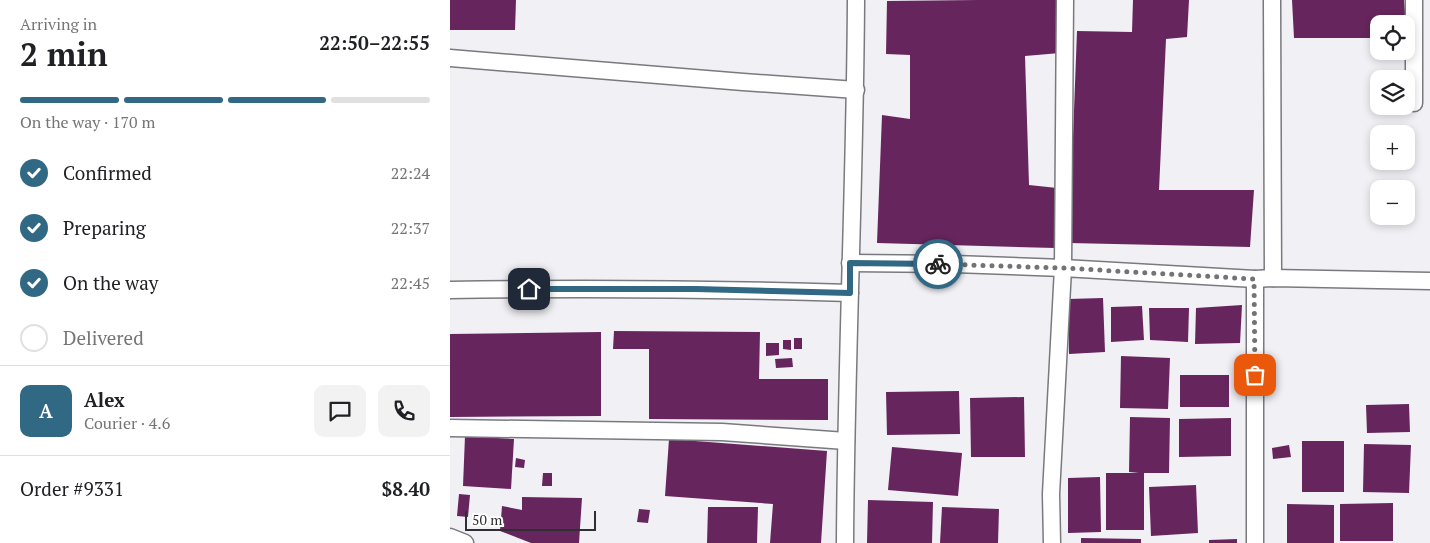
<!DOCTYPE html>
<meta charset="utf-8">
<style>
body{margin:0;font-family:"PT Serif",serif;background:#f2f2f2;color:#202124;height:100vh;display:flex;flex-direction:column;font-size:19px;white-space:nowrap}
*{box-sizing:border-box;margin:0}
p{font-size:16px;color:#757577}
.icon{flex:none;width:28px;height:28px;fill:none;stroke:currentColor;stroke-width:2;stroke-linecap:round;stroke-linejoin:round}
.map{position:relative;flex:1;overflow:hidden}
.sheet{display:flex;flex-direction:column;background:#fff;width:450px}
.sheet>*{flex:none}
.buttons{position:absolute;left:920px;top:15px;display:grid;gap:10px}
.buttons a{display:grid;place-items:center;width:45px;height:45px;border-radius:10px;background:#fff;box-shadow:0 2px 8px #0003;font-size:25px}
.scale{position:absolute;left:15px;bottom:12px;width:131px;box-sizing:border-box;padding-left:5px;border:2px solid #2f2f31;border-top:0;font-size:14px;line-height:18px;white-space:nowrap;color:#2f2f31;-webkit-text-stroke:4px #fefeff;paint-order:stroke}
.pin{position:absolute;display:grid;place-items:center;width:42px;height:42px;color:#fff;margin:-21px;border-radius:10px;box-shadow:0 2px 8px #0006}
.courier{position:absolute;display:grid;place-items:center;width:50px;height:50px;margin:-25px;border:4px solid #316883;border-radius:50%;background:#fff;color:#222;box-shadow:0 1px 6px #0007}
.head em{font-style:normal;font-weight:800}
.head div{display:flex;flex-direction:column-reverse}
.head{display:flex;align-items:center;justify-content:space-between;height:85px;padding:0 20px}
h1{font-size:32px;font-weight:800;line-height:38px}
.bar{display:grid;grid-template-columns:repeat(4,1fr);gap:8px 5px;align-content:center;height:60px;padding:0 20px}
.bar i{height:6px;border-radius:4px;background:#e0e0e0}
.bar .active{background:#316883}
.bar p{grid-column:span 4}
.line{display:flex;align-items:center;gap:12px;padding:0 20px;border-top:1px solid #e0e0e0}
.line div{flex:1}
.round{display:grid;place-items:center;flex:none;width:52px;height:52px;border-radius:10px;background:#f2f2f2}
ol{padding:0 20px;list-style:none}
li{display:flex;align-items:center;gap:15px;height:55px}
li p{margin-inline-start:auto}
li .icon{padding:5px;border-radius:50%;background:#316883;color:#fff;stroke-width:4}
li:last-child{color:#757577}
li i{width:28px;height:28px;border:2px solid #e0e0e0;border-radius:50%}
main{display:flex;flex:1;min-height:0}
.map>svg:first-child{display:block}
.building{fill:#67255e}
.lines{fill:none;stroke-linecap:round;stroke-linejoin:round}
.street-casing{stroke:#797a7e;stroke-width:19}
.street{stroke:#fff;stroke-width:16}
.done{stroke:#737376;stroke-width:5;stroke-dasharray:0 9}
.route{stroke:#316883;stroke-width:6}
</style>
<main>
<section class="sheet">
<div class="head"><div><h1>2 min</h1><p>Arriving in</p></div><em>22:50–22:55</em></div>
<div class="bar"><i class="active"></i><i class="active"></i><i class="active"></i><i></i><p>On the way · 170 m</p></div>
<ol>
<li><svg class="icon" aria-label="check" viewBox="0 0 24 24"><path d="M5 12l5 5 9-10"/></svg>Confirmed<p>22:24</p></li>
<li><svg class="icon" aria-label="check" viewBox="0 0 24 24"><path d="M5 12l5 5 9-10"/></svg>Preparing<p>22:37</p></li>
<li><svg class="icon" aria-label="check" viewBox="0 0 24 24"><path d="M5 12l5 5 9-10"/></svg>On the way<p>22:45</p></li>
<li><i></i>Delivered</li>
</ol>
<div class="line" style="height:90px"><b class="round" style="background:#316883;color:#fff">A</b><div><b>Alex</b><p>Courier · 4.6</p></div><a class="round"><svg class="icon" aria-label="chat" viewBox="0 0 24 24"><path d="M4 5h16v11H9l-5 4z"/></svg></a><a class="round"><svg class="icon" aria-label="phone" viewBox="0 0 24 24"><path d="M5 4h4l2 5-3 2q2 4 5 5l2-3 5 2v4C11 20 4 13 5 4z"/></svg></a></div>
<div class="line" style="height:65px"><div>Order #9331</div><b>$8.40</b></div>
</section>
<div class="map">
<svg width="980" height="543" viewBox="0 0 980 543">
<rect width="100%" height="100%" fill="#f0f0f5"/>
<g class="building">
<polygon points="0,0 66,0 65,30 0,30"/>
<polygon points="527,0 610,0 610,53 575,56 579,185 607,188 605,248 427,243 432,115 460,119 460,55 436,54 437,1"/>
<polygon points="683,0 739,0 737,37 716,39 709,190 804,190 800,247 619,243 627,31 682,32"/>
<polygon points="842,0 954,0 956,24 929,24 929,38 844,38"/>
<polygon points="653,298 655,352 619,354 618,299"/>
<polygon points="792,305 790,343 745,344 746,308"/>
<polygon points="692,306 694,340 661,342 661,307"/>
<polygon points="699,308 739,308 738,342 700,340"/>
<polygon points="164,331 310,332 309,379 378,379 378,420 199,419 199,349 163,349"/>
<polygon points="151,332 151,416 0,417 0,334"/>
<rect x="344" y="338" width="8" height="11"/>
<polygon points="333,340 341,340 341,350 333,349"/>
<polygon points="316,343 329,343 329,355 316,356"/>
<polygon points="671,356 720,358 718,409 670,408"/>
<polygon points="342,358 343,367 326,368 325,359"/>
<rect x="730" y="375" width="49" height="32"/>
<polygon points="509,391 510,434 437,435 436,392"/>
<polygon points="574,397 575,457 521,457 520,398"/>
<polygon points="959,404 960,432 917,433 916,405"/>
<polygon points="680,417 720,418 719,473 694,473 694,530 656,530 656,473 689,473 679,472"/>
<polygon points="781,418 781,456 729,457 729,419"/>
<polygon points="15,436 64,439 61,489 13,486"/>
<polygon points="219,439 377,451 371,543 320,543 323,504 215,496"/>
<rect x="852" y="441" width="42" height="51"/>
<polygon points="914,444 961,445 959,493 913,492"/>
<polygon points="839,445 841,457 823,459 822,448"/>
<polygon points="442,447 512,453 508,496 438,490"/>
<polygon points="66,458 75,460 74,468 65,467"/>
<polygon points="93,473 102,473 102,486 92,486"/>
<polygon points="650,477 651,532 618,533 618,478"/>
<polygon points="746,485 748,533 701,536 699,487"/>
<polygon points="9,494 20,495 18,517 7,516"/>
<polygon points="72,497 132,498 129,543 81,543 50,531 52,506 72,510"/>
<polygon points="418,500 483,502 482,543 417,543"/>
<polygon points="943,503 943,541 890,541 890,504"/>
<polygon points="837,504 884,505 884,543 837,543"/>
<polygon points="258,507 308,507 307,543 257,543"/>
<polygon points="492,507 549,509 548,543 490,543"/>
<polygon points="189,509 200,510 198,523 187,522"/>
<polygon points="631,538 691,539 691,543 631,543"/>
<polygon points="787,539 787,543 759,543 759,540"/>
</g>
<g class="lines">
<defs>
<g id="street">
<polyline points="822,0 823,278"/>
<polyline points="964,0 964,103"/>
<polyline points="0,58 293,82 406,90"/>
<polyline points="400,263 504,264 613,268 615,0"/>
<polyline points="805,279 805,543"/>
<path d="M0,290C134,288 267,289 400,293"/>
<polyline points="0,428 272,432 396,441"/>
<polyline points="0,537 15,543"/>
<path d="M395,543C396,362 405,181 406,0"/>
<polyline points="602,543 601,494 613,268 805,279 823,278 980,281"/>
</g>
</defs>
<use href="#street" class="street-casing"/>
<use href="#street" class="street"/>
</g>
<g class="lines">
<polyline class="done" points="488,264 613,268 804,279 805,375"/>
<polyline class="route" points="79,289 246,289 400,293 400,263 488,264"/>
</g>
</svg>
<div class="buttons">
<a><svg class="icon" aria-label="locate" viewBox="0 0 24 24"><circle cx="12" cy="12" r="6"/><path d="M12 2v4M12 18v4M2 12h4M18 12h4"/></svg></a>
<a><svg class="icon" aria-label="layers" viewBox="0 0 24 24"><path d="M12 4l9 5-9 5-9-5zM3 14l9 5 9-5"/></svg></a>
<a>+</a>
<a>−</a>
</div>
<div class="scale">50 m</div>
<div class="pin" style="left:805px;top:375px;background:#ea580c"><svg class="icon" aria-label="bag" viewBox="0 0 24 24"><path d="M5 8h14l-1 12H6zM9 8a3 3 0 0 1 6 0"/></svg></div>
<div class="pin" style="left:79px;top:289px;background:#1f2937"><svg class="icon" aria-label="home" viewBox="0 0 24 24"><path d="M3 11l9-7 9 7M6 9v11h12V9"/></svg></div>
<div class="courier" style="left:488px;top:264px"><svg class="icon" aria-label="bike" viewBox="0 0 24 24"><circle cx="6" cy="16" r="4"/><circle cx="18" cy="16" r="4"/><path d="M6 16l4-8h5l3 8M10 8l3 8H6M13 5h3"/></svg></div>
</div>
</main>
